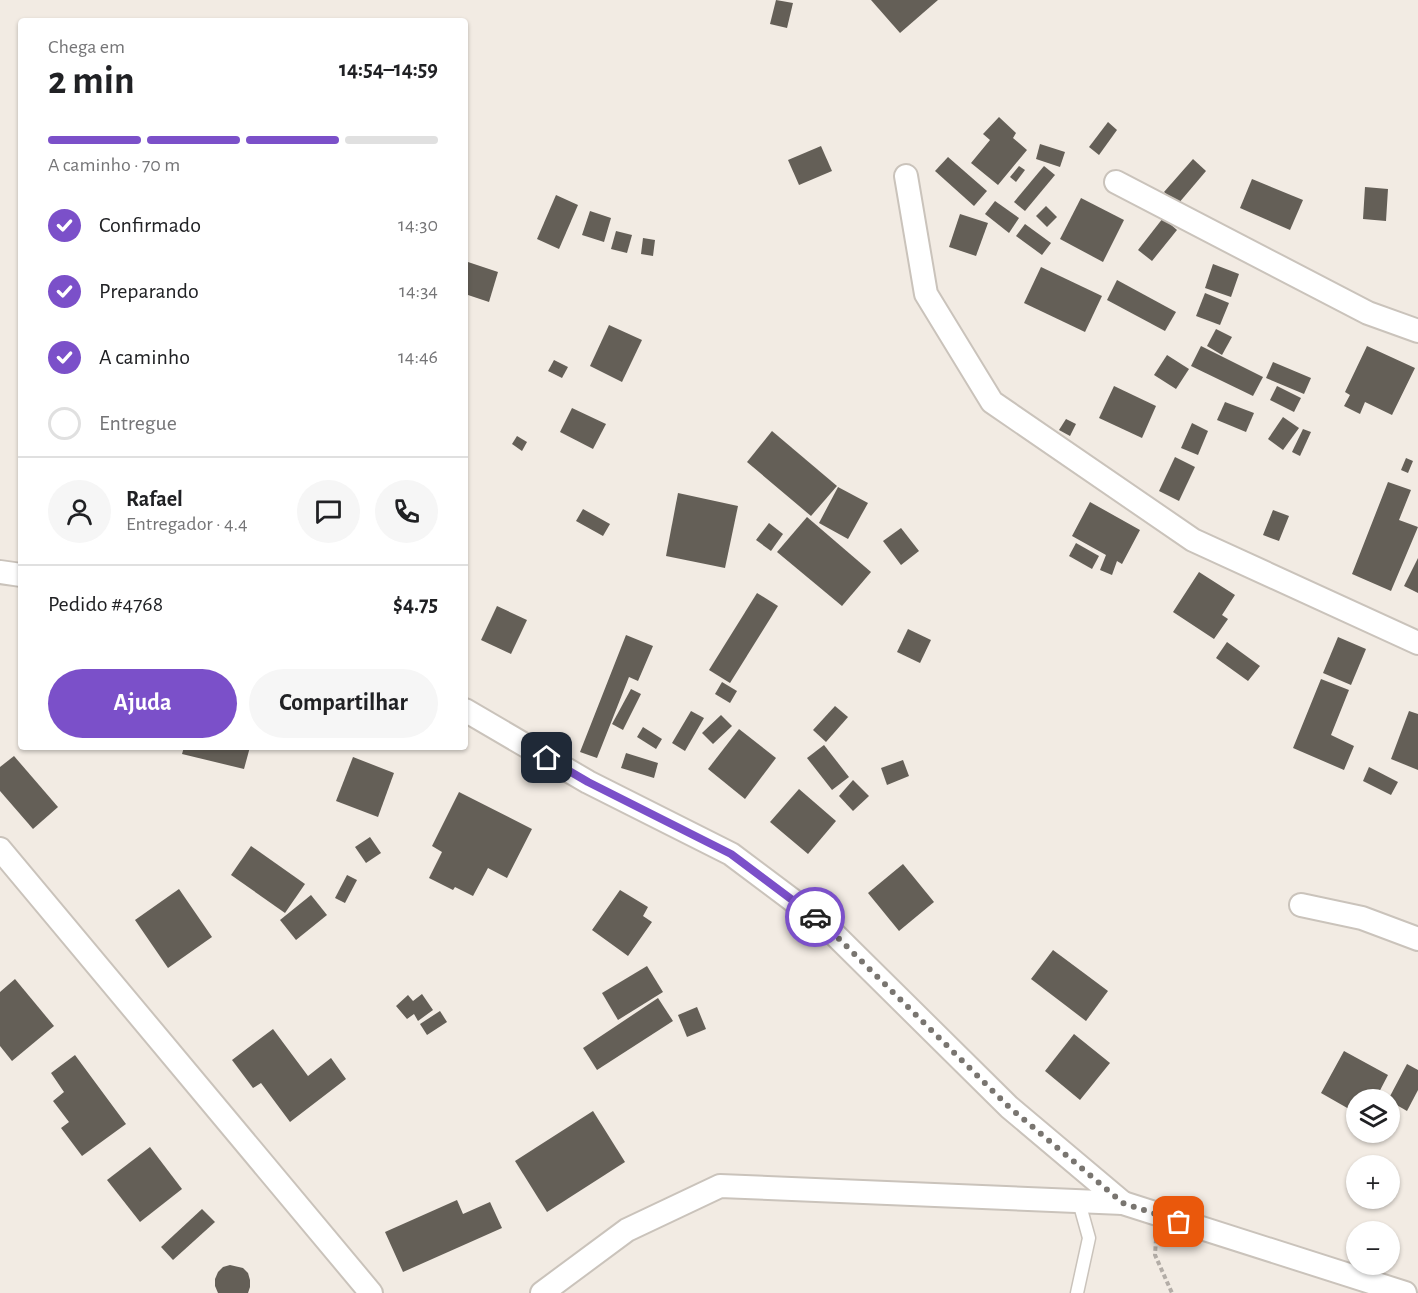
<!DOCTYPE html>
<html lang="pt">
<meta charset="utf-8">
<style>
body{margin:0;font-family:"Alegreya Sans",sans-serif;background:#f6f6f6;color:#202124;height:100vh;display:flex;flex-direction:column;font-size:22px;white-space:nowrap}
*{box-sizing:border-box;margin:0}
p{font-size:20px;color:#757577}
.icon{flex:none;width:33px;height:33px;fill:none;stroke:currentColor;stroke-width:2;stroke-linecap:round;stroke-linejoin:round}
.map{position:relative;flex:1;overflow:hidden}
.drawer{position:absolute;left:18px;top:18px;width:450px;height:732px;display:flex;flex-direction:column;background:#fff;border-radius:6px;box-shadow:0 2px 4px #0004}
.drawer>*{flex:none}
.tools{position:absolute;left:1346px;top:1089px;display:grid;gap:12px}
.tools a{display:grid;place-items:center;width:54px;height:54px;border-radius:50%;background:#fff;box-shadow:0 2px 4px #0004;font-size:30px}
.pin{position:absolute;display:grid;place-items:center;width:51px;height:51px;color:#fff;margin:-26px;border-radius:12px;box-shadow:0 3px 9px #0006}
.courier{position:absolute;display:grid;place-items:center;width:60px;height:60px;margin:-30px;border:4px solid #7b50c9;border-radius:50%;background:#fff;color:#222;box-shadow:0 2px 8px #0007}
.head em{font-style:normal;font-weight:700}
.head div{display:flex;flex-direction:column-reverse}
.head{display:flex;align-items:center;justify-content:space-between;height:102px;padding:0 30px}
h1{font-size:39px;font-weight:700;line-height:45px}
.bar{display:grid;grid-template-columns:repeat(4,1fr);gap:9px 6px;align-content:center;height:72px;padding:0 30px}
.bar i{height:8px;border-radius:4px;background:#e0e0e0}
.bar .active{background:#7b50c9}
.bar p{grid-column:span 4}
.line{display:flex;align-items:center;gap:15px;padding:0 30px;border-top:2px solid #e0e0e0}
.line div{flex:1}
.round{display:grid;place-items:center;flex:none;width:63px;height:63px;border-radius:32px;background:#f6f6f6}
ol{padding:0 30px;list-style:none}
li{display:flex;align-items:center;gap:18px;height:66px}
li p{margin-inline-start:auto}
li .icon{padding:6px;border-radius:50%;background:#7b50c9;color:#fff;stroke-width:4}
li:last-child{color:#757577}
li i{width:33px;height:33px;border:3px solid #e0e0e0;border-radius:50%}
.action{display:flex;gap:12px;margin-top:auto;padding:12px 30px}
.action a{flex:1;height:69px;border-radius:36px;background:#7b50c9;color:#fff;font-size:24px;font-weight:700;line-height:69px;text-align:center}
.action a+a{background:#f6f6f6;color:#202124}
.map>svg:first-child{display:block}
.building{fill:#645f57}
.lines{fill:none;stroke-linecap:round;stroke-linejoin:round}
.service-casing{stroke:#cac3bb;stroke-width:15}
.minor-casing{stroke:#cac3bb;stroke-width:26}
.path{stroke:#b3ada7;stroke-width:4;stroke-dasharray:4.5 3;stroke-linecap:butt}
.service{stroke:#fff;stroke-width:12}
.minor{stroke:#fff;stroke-width:22}
.done{stroke:#797570;stroke-width:6;stroke-dasharray:0 10.8}
.route{stroke:#7b50c9;stroke-width:8}
</style>
<div class="map">
<svg width="1418" height="1293" viewBox="0 0 1418 1293">
<rect width="100%" height="100%" fill="#f2ebe3"/>
<g class="building">
<polygon points="776,0 793,3 787,28 770,24"/>
<polygon points="871,0 938,0 900,33"/>
<polygon points="999,117 1016,133 1013,138 1027,150 998,185 971,163 990,140 983,134"/>
<polygon points="1108,122 1117,130 1099,155 1089,147"/>
<polygon points="1040,144 1065,152 1060,167 1036,159"/>
<polygon points="821,146 832,171 799,185 788,160"/>
<polygon points="948,157 987,191 974,206 935,171"/>
<polygon points="1193,159 1206,171 1178,204 1164,192"/>
<polygon points="1019,166 1025,170 1016,182 1010,177"/>
<polygon points="1044,166 1055,175 1025,211 1014,202"/>
<polygon points="1252,179 1303,200 1290,230 1240,208"/>
<polygon points="1365,187 1388,189 1386,221 1363,219"/>
<polygon points="556,195 578,205 559,249 537,239"/>
<polygon points="1081,198 1124,220 1103,262 1060,239"/>
<polygon points="995,201 1019,218 1009,233 985,214"/>
<polygon points="1046,206 1057,217 1047,227 1036,216"/>
<polygon points="590,211 611,218 604,242 582,235"/>
<polygon points="960,214 988,223 976,256 949,247"/>
<polygon points="1163,218 1177,230 1152,261 1138,250"/>
<polygon points="1025,224 1051,243 1042,255 1016,236"/>
<polygon points="616,231 632,235 627,253 611,249"/>
<polygon points="643,238 655,240 653,256 641,254"/>
<polygon points="465,261 498,272 489,302 465,294"/>
<polygon points="1213,264 1239,274 1231,297 1205,288"/>
<polygon points="1041,267 1102,296 1085,332 1024,303"/>
<polygon points="1117,280 1176,312 1165,331 1107,300"/>
<polygon points="1205,293 1229,303 1220,325 1196,316"/>
<polygon points="609,325 642,340 622,382 590,366"/>
<polygon points="1216,329 1232,337 1222,355 1207,346"/>
<polygon points="1201,346 1263,377 1253,396 1191,366"/>
<polygon points="1367,346 1415,368 1392,415 1365,402 1360,414 1344,406 1350,395 1345,392"/>
<polygon points="1167,355 1189,369 1176,389 1154,375"/>
<polygon points="554,360 568,367 562,378 548,371"/>
<polygon points="1273,362 1311,378 1304,394 1266,378"/>
<polygon points="1114,386 1156,406 1142,438 1099,418"/>
<polygon points="1277,386 1301,398 1294,412 1270,400"/>
<polygon points="1225,402 1254,413 1246,432 1217,420"/>
<polygon points="572,408 606,424 593,449 560,432"/>
<polygon points="1283,417 1299,428 1283,450 1268,439"/>
<polygon points="1066,419 1076,424 1070,436 1059,430"/>
<polygon points="1192,423 1208,431 1198,455 1181,448"/>
<polygon points="1303,429 1311,432 1300,456 1292,452"/>
<polygon points="772,431 837,486 811,516 747,462"/>
<polygon points="517,436 527,442 522,451 512,444"/>
<polygon points="1175,457 1195,467 1179,501 1159,491"/>
<polygon points="1406,458 1413,461 1408,473 1401,470"/>
<polygon points="1388,482 1411,490 1399,520 1418,527 1391,591 1352,574"/>
<polygon points="838,487 868,503 848,539 819,523"/>
<polygon points="678,493 738,506 725,568 666,556"/>
<polygon points="1090,502 1140,530 1122,564 1117,561 1112,575 1100,570 1106,555 1072,536"/>
<polygon points="583,509 610,524 603,536 576,521"/>
<polygon points="1273,510 1289,516 1279,541 1263,535"/>
<polygon points="807,517 871,572 842,606 777,552"/>
<polygon points="769,523 783,534 771,551 756,540"/>
<polygon points="901,528 919,551 901,565 883,541"/>
<polygon points="1076,543 1099,556 1092,569 1069,556"/>
<polygon points="1418,558 1418,593 1404,586"/>
<polygon points="1199,572 1235,595 1222,615 1228,619 1214,639 1173,612"/>
<polygon points="757,593 778,606 730,683 709,670"/>
<polygon points="497,606 527,620 511,654 481,640"/>
<polygon points="908,629 931,640 920,663 897,652"/>
<polygon points="626,635 653,646 638,681 629,677 597,758 580,752"/>
<polygon points="1338,637 1366,649 1351,685 1323,673"/>
<polygon points="1227,642 1260,666 1248,681 1216,658"/>
<polygon points="1321,679 1349,690 1331,735 1354,746 1344,770 1293,748"/>
<polygon points="722,682 737,691 730,703 715,694"/>
<polygon points="631,689 641,694 623,730 612,724"/>
<polygon points="835,706 848,717 826,742 813,730"/>
<polygon points="691,711 704,718 685,751 672,743"/>
<polygon points="1409,711 1418,714 1418,770 1391,759"/>
<polygon points="721,715 732,726 713,744 702,733"/>
<polygon points="643,727 662,739 656,749 637,737"/>
<polygon points="739,729 776,758 745,799 708,769"/>
<polygon points="824,745 849,777 832,790 807,758"/>
<polygon points="184,747 250,747 244,769 182,754"/>
<polygon points="626,753 658,763 654,778 621,768"/>
<polygon points="14,756 58,807 33,829 0,791 0,767"/>
<polygon points="353,757 394,773 378,817 336,801"/>
<polygon points="903,760 909,776 887,785 881,768"/>
<polygon points="1369,767 1398,782 1391,795 1363,781"/>
<polygon points="853,780 869,796 853,811 839,796"/>
<polygon points="799,789 836,821 808,854 770,822"/>
<polygon points="459,792 532,829 507,878 488,868 473,896 455,887 453,890 429,878 442,852 432,846"/>
<polygon points="370,837 381,853 366,863 355,847"/>
<polygon points="251,846 305,884 285,913 231,875"/>
<polygon points="903,864 934,902 899,931 868,893"/>
<polygon points="347,875 357,880 345,903 335,898"/>
<polygon points="179,889 212,937 168,968 135,920"/>
<polygon points="620,890 648,907 643,916 652,922 628,956 592,930"/>
<polygon points="311,895 327,915 296,940 280,920"/>
<polygon points="1053,950 1108,991 1086,1021 1031,979"/>
<polygon points="647,966 663,992 618,1020 602,993"/>
<polygon points="15,979 54,1026 12,1061 0,1046 0,992"/>
<polygon points="422,994 433,1010 418,1021 414,1014 407,1019 396,1006 408,995 413,1001"/>
<polygon points="658,998 673,1021 597,1070 583,1048"/>
<polygon points="697,1007 706,1029 687,1037 678,1015"/>
<polygon points="440,1011 447,1022 427,1035 420,1024"/>
<polygon points="273,1029 308,1076 331,1058 346,1079 290,1122 261,1083 253,1088 232,1060"/>
<polygon points="1074,1034 1110,1063 1080,1100 1045,1071"/>
<polygon points="1344,1051 1388,1075 1375,1100 1356,1100 1356,1113 1321,1093"/>
<polygon points="75,1055 126,1124 82,1156 61,1128 69,1122 53,1101 64,1092 51,1073"/>
<polygon points="1407,1064 1418,1070 1418,1090 1407,1111 1388,1100"/>
<polygon points="593,1111 625,1162 547,1212 515,1161"/>
<polygon points="150,1147 182,1189 140,1222 107,1180"/>
<polygon points="457,1200 463,1214 490,1202 502,1228 403,1272 385,1232"/>
<polygon points="202,1209 215,1222 173,1260 161,1247"/>
<polygon points="230,1265 243,1268 248,1273 250,1280 250,1287 248,1293 218,1293 215,1286 215,1279 218,1272 223,1267"/>
</g>
<g class="lines">
<defs>
<polyline id="service" points="1077,1293 1089,1238 1079,1202"/>
<g id="minor">
<polyline points="906,176 926,294 992,402 1193,540 1418,643"/>
<polyline points="1116,182 1368,313 1418,331"/>
<polyline points="0,572 21,575"/>
<polyline points="465,710 588,782 731,854 823,923 1009,1107 1123,1203"/>
<polyline points="0,849 371,1293"/>
<polyline points="1301,905 1362,918 1418,939"/>
<polyline points="542,1293 627,1230 720,1186 1123,1203 1405,1293"/>
</g>
</defs>
<use href="#service" class="service-casing"/>
<use href="#minor" class="minor-casing"/>
<polyline class="path" points="1156,1239 1155,1255 1172,1293"/>
<use href="#service" class="service"/>
<use href="#minor" class="minor"/>
</g>
<g class="lines">
<polyline class="done" points="815,917 823,923 1009,1107 1123,1203 1179,1222"/>
<polyline class="route" points="547,758 588,782 731,854 815,917"/>
</g>
</svg>
<div class="tools">
<a><svg class="icon" aria-label="layers" viewBox="0 0 24 24"><path d="M12 4l9 5-9 5-9-5zM3 14l9 5 9-5"/></svg></a>
<a>+</a>
<a>−</a>
</div>
<div class="pin" style="left:1179px;top:1222px;background:#ea580c"><svg class="icon" aria-label="bag" viewBox="0 0 24 24"><path d="M5 8h14l-1 12H6zM9 8a3 3 0 0 1 6 0"/></svg></div>
<div class="pin" style="left:547px;top:758px;background:#1f2937"><svg class="icon" aria-label="home" viewBox="0 0 24 24"><path d="M3 11l9-7 9 7M6 9v11h12V9"/></svg></div>
<div class="courier" style="left:815px;top:917px"><svg class="icon" aria-label="car" viewBox="0 0 24 24"><path d="M5 17H2v-5l4-1 3-4h7l3 4 3 1v5h-3M9 17h6M6 11h13"/><circle cx="7" cy="17" r="2"/><circle cx="17" cy="17" r="2"/></svg></div>
<section class="drawer">
<div class="head"><div><h1>2 min</h1><p>Chega em</p></div><em>14:54–14:59</em></div>
<div class="bar"><i class="active"></i><i class="active"></i><i class="active"></i><i></i><p>A caminho · 70 m</p></div>
<ol>
<li><svg class="icon" aria-label="check" viewBox="0 0 24 24"><path d="M5 12l5 5 9-10"/></svg>Confirmado<p>14:30</p></li>
<li><svg class="icon" aria-label="check" viewBox="0 0 24 24"><path d="M5 12l5 5 9-10"/></svg>Preparando<p>14:34</p></li>
<li><svg class="icon" aria-label="check" viewBox="0 0 24 24"><path d="M5 12l5 5 9-10"/></svg>A caminho<p>14:46</p></li>
<li><i></i>Entregue</li>
</ol>
<div class="line" style="height:108px"><a class="round"><svg class="icon" aria-label="person" viewBox="0 0 24 24"><circle cx="12" cy="8" r="4"/><path d="M4 21q1-7 8-7t8 7"/></svg></a><div><b>Rafael</b><p>Entregador · 4.4</p></div><a class="round"><svg class="icon" aria-label="chat" viewBox="0 0 24 24"><path d="M4 5h16v11H9l-5 4z"/></svg></a><a class="round"><svg class="icon" aria-label="phone" viewBox="0 0 24 24"><path d="M5 4h4l2 5-3 2q2 4 5 5l2-3 5 2v4C11 20 4 13 5 4z"/></svg></a></div>
<div class="line" style="height:78px"><div>Pedido #4768</div><b>$4.75</b></div>
<div class="action"><a>Ajuda</a><a>Compartilhar</a></div>
</section>
</div>
